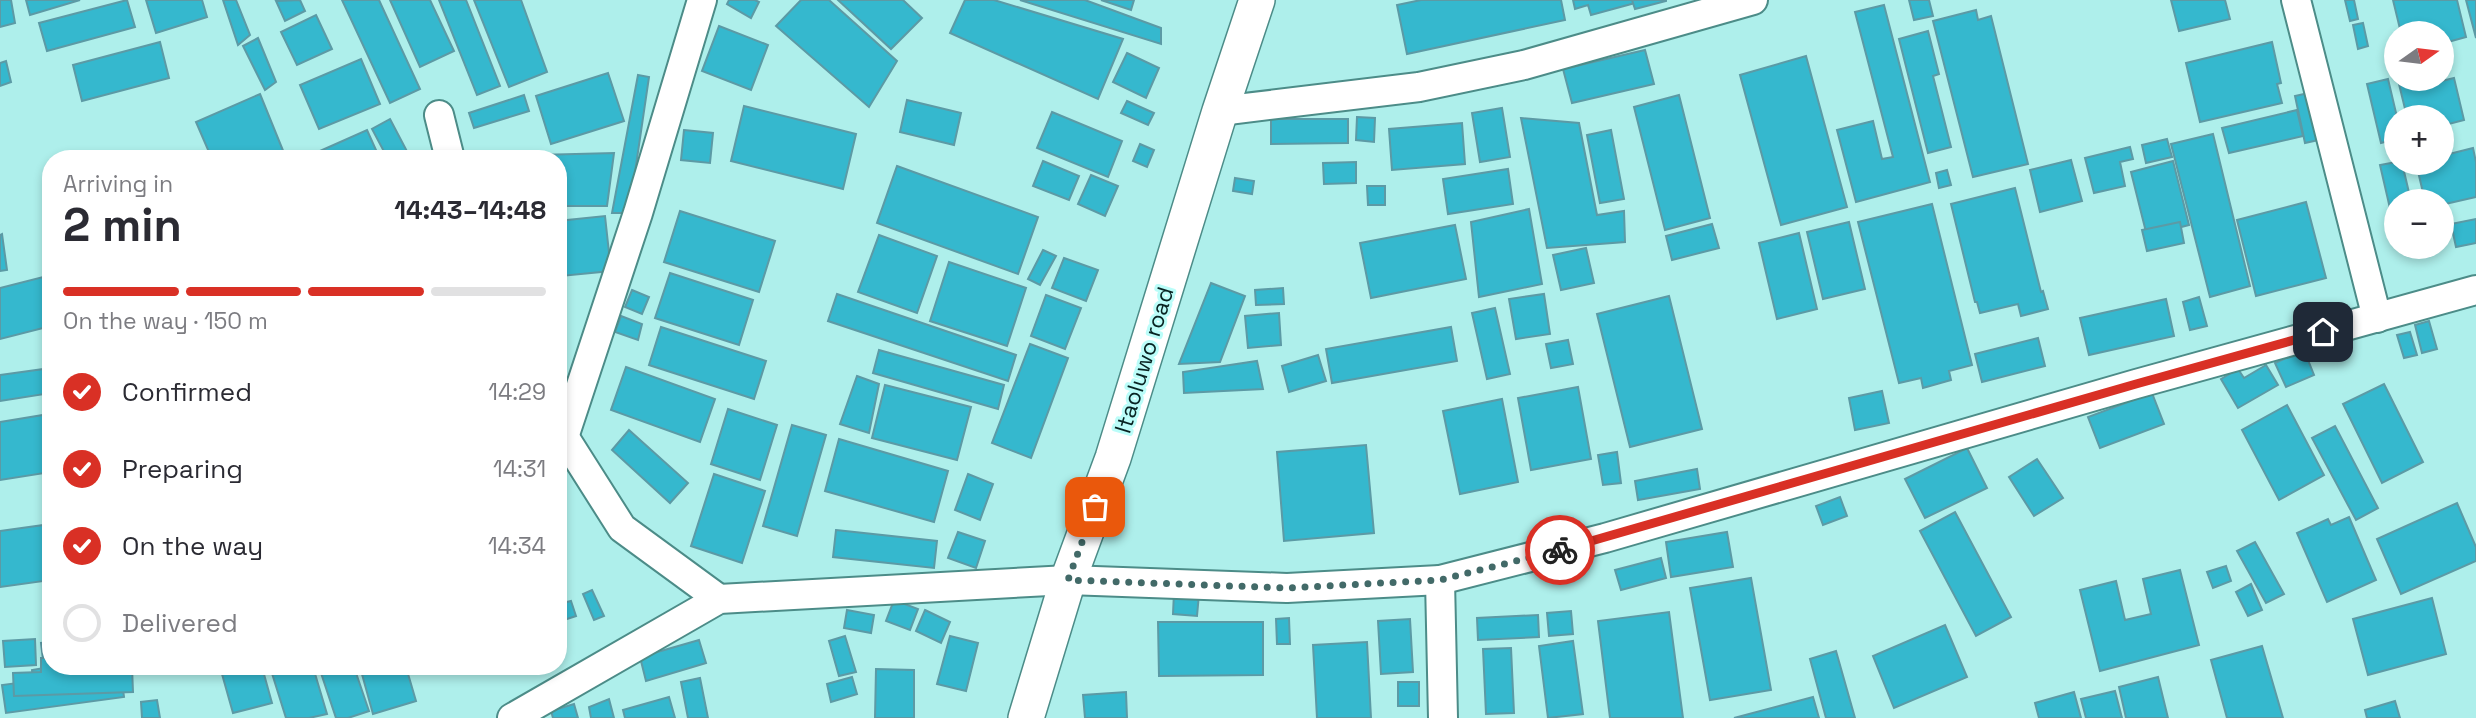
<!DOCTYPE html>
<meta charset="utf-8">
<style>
body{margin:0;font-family:"Space Grotesk",sans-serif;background:#f2f2f3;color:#2b2b33;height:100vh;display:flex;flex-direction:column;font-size:26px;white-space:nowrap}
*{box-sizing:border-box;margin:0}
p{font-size:23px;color:#7c7c81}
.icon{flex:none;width:38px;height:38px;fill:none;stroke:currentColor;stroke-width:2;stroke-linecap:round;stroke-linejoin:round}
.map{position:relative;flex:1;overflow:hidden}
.side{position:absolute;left:42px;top:150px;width:525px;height:525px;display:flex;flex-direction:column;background:#fff;border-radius:28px;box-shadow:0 4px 10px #0003}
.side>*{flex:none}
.needle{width:46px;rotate:76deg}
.buttons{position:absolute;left:2384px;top:21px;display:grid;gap:14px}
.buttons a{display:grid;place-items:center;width:70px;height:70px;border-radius:50%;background:#fff;box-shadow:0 4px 10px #0003;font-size:35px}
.pin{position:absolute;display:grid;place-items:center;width:60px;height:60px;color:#fff;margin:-30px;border-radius:14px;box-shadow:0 4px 10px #0006}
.courier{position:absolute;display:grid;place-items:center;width:70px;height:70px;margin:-35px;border:5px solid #d93025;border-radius:50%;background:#fff;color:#222;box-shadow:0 2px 9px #0007}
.overview em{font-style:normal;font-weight:700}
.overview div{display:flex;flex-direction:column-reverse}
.overview{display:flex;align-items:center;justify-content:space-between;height:119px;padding:0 21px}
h1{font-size:46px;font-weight:700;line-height:52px}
.bar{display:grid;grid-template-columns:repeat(4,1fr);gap:10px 7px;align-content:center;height:84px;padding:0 21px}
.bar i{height:9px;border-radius:5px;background:#e1e1e2}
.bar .selected{background:#d93025}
.bar p{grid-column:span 4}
ol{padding:0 21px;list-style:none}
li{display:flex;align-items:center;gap:21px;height:77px}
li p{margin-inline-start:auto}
li .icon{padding:7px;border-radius:50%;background:#d93025;color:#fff;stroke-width:4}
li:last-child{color:#7c7c81}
li i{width:38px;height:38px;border:4px solid #e1e1e2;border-radius:50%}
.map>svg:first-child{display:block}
.building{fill:#35b8ce;stroke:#5c9aa5;stroke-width:2}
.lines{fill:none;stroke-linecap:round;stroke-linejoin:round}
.minor-casing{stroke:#4c8c88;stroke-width:32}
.tertiary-casing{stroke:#4c8c88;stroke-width:38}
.minor{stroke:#fff;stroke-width:28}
.tertiary{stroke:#fff;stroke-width:35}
.done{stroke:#426a68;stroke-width:7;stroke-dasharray:0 12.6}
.route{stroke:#d93025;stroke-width:9}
.labels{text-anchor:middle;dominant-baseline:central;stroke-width:6;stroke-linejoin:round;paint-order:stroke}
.street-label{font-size:23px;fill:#082322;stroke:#bbfdf9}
</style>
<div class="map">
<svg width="2476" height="718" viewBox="0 0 2476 718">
<rect width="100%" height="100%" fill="#aeefeb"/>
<g class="building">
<polygon points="0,0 11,0 15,23 0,27"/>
<polygon points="26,0 80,0 30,15"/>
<polygon points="127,0 135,27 47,51 39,23"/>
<polygon points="146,0 202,0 207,17 156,33"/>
<polygon points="223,0 236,0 250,35 238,45"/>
<polygon points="300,0 305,11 285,21 276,1"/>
<polygon points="342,0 379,0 420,89 390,103"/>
<polygon points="390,0 430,0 454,51 420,67"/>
<polygon points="439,0 466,0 500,86 477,95"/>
<polygon points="474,0 521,0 547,72 509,87"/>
<polygon points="729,0 755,0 759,2 751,18 727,4"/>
<polygon points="801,0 829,0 897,61 869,107 776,26"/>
<polygon points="838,0 903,0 922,18 891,49"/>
<polygon points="965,0 994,0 1123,39 1098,99 950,33"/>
<polygon points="1020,0 1085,0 1161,28 1161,44"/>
<polygon points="1101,0 1134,0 1131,10"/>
<polygon points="1421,0 1561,0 1565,20 1407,54 1397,5"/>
<polygon points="1573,0 1634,0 1635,3 1591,15 1588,5 1575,9"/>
<polygon points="1632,0 1666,0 1666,1 1635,9"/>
<polygon points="1909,0 1929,0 1933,16 1914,20"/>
<polygon points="2171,0 2225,0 2230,19 2179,31"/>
<polygon points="2345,0 2354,0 2358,19 2350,21"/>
<polygon points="2393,0 2457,0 2466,37 2441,44 2441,33 2401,33"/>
<polygon points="2466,0 2476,0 2476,38"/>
<polygon points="1884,5 1930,182 1856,202 1837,130 1873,121 1882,159 1893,157 1855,12"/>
<polygon points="1976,10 1978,20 1991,16 2028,164 1973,177 1933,21"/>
<polygon points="316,15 332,49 297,65 281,32"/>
<polygon points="2363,23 2368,46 2358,49 2353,25"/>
<polygon points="719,26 768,45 751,90 702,71"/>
<polygon points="1928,31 1939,74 1933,76 1951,147 1928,153 1899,39"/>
<polygon points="258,38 276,82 265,90 243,46"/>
<polygon points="160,42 169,78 82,101 73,65"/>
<polygon points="2272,42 2281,83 2277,84 2282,103 2200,122 2186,63"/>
<polygon points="1645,50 1654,84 1572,103 1563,69"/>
<polygon points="1127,53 1159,68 1146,98 1113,82"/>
<polygon points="1806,56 1847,207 1781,225 1740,75"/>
<polygon points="361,59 380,104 319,129 300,85"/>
<polygon points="6,61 11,82 0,86 0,63"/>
<polygon points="608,73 624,121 551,144 536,96"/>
<polygon points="638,75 649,77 629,213 612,213"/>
<polygon points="2454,78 2464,120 2441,126 2441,117 2407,117 2398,80 2419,79 2421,86"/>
<polygon points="2388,79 2397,117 2396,139 2381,143 2367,84"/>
<polygon points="2313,92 2323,139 2305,143 2295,96"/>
<polygon points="260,94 284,153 268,159 212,159 196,122"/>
<polygon points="524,95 529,111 474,128 469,113"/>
<polygon points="1679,95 1710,218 1665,230 1634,107"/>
<polygon points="907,100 961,113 954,145 900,132"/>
<polygon points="1127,101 1154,113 1148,125 1121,113"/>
<polygon points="744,106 856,134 843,189 731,161"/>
<polygon points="1502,108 1510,157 1480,162 1472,113"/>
<polygon points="2297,110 2303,136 2229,153 2222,128"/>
<polygon points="1052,112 1122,141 1108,177 1037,148"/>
<polygon points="1357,117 1375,118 1374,142 1356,140"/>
<polygon points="1521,118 1579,123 1597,215 1624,211 1625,242 1547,248"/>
<polygon points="390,119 411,159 388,159 372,129"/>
<polygon points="1271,119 1348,119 1348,143 1271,144"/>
<polygon points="1462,123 1465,164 1392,170 1389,129"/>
<polygon points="367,130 380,159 302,159"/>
<polygon points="684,130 713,133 710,163 681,160"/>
<polygon points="1611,130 1624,199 1600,203 1587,135"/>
<polygon points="2213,134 2250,286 2210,297 2171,144"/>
<polygon points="2167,139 2172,157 2146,163 2142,145"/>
<polygon points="1140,144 1154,150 1147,167 1133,161"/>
<polygon points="2130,147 2133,159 2120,162 2125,186 2094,193 2085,158"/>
<polygon points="2473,148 2476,162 2476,197 2441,205 2441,201 2425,201 2416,163 2441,163 2441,156"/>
<polygon points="614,153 607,206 558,206 558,159 537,159 537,155"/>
<polygon points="2071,160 2082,201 2040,212 2030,170"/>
<polygon points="1043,161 1079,176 1069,200 1033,186"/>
<polygon points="2173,161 2189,225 2147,236 2131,172"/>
<polygon points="1356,162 1356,183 1324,184 1323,163"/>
<polygon points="2396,162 2402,163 2411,201 2396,201 2396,216 2392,217 2380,165"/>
<polygon points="897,166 1038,217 1018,274 877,223"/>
<polygon points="1508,169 1513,204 1448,214 1443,179"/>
<polygon points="1947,170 1951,185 1939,188 1936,173"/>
<polygon points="1091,175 1118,186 1105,216 1078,204"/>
<polygon points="1235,178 1254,181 1252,194 1233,191"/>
<polygon points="1367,186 1385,186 1385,205 1368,205"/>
<polygon points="2015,188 2041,292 2043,291 2048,309 2021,316 2018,304 1980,313 1977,302 1975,302 1951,204"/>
<polygon points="2306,202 2326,278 2256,296 2237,220"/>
<polygon points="1932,204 1972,365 1949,371 1951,380 1923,388 1921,378 1899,383 1858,222"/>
<polygon points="1529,209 1542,284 1479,297 1471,222"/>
<polygon points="680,211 775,241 759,292 664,262"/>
<polygon points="605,216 611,271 561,276 558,221"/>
<polygon points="2476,219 2476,243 2456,247 2451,224"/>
<polygon points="1849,222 1865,289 1823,299 1807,232"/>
<polygon points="2180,222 2184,243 2147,251 2142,230"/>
<polygon points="1712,224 1719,248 1672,260 1666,236"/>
<polygon points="1455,225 1466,279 1371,298 1360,243"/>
<polygon points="1799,233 1817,309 1777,319 1759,243"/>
<polygon points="2,234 7,270 0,271 0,235"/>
<polygon points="879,235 937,256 917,313 858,292"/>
<polygon points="1586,248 1594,283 1561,290 1553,255"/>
<polygon points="1043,250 1056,256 1040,285 1028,279"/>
<polygon points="1064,258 1098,270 1086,301 1052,288"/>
<polygon points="949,262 1026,288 1007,346 930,321"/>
<polygon points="670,273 753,300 739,345 655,318"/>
<polygon points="51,275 51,326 0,339 0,288"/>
<polygon points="1211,283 1245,296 1220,362 1179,364"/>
<polygon points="1283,288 1284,304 1256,305 1255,290"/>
<polygon points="632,290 649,297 642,314 625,307"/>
<polygon points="837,294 1016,355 1008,381 828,321"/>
<polygon points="1544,294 1550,334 1516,339 1509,299"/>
<polygon points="1046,295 1081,308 1065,349 1031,336"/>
<polygon points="1669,296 1702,429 1630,447 1597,314"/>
<polygon points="2199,297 2207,326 2190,330 2183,302"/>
<polygon points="2166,299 2174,336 2089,355 2080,318"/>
<polygon points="1495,308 1510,374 1487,379 1472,313"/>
<polygon points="1279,313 1281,345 1248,348 1245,316"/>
<polygon points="621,316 642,324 638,340 615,332"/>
<polygon points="2429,321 2437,349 2422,353 2415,325"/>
<polygon points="661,327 766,361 754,399 649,365"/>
<polygon points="1451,327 1457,361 1332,383 1326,349"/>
<polygon points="2410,332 2417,355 2404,358 2397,335"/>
<polygon points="2038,338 2045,366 1982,382 1975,354"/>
<polygon points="1568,340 1573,364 1551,368 1546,344"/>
<polygon points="1030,344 1068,358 1031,458 992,443"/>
<polygon points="879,350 1004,385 998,409 873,373"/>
<polygon points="2304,350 2314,375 2286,387 2275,363"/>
<polygon points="1318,355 1326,381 1289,392 1282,366"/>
<polygon points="1257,361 1263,389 1184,393 1183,372"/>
<polygon points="2266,365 2278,385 2238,408 2221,379 2238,369 2244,378"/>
<polygon points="626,367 715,399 700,442 611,410"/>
<polygon points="51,368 51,393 0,401 0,375"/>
<polygon points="857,376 879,384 869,433 840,424"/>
<polygon points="2384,384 2423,462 2382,483 2343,404"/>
<polygon points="885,385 971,407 957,460 872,438"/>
<polygon points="1578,387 1591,459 1531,470 1518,398"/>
<polygon points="1882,391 1889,423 1855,430 1849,398"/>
<polygon points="2152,393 2164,424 2100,448 2088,417"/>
<polygon points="1502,399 1518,482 1460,494 1443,411"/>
<polygon points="2287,405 2324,475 2279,500 2242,430"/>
<polygon points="728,409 777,425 760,480 711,464"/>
<polygon points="49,414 51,472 0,480 0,422"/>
<polygon points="792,425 826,435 797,536 763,526"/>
<polygon points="2335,426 2378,508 2356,520 2312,438"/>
<polygon points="629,430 688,483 670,503 612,450"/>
<polygon points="839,439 948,471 934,522 825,491"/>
<polygon points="1366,445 1374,533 1284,541 1277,452"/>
<polygon points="1967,448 1987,488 1925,518 1905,479"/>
<polygon points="1617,452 1621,483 1603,485 1598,455"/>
<polygon points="2037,459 2063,498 2034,516 2009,477"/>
<polygon points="1697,469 1700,489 1638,500 1635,481"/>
<polygon points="714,474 765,491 742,563 691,546"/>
<polygon points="968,474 993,484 980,520 955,510"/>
<polygon points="1840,497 1847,516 1823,525 1816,506"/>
<polygon points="2457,503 2476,547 2476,561 2401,594 2377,539"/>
<polygon points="1955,512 2011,617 1976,636 1920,531"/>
<polygon points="2349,517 2376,580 2327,602 2297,533 2328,519 2331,525"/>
<polygon points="51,524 51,580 0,587 0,531"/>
<polygon points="836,530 937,541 934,568 833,557"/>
<polygon points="958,532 985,541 976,568 948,558"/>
<polygon points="1727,532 1733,567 1671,577 1666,542"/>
<polygon points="2255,542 2284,594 2266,603 2237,551"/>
<polygon points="1661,558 1666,578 1621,590 1615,570"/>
<polygon points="2226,566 2231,581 2213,588 2207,572"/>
<polygon points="2180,570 2199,645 2100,671 2080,590 2116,581 2125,620 2151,614 2143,579"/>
<polygon points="1751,578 1771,690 1710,700 1690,588"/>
<polygon points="2251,584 2262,610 2248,616 2236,592"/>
<polygon points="592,590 604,616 594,620 583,594"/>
<polygon points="1174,592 1199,594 1197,616 1173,614"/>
<polygon points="2432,598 2446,654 2368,675 2353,619"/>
<polygon points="894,600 918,609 910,630 886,621"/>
<polygon points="571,601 576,616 561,621 558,604"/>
<polygon points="847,610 874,615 871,633 844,628"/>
<polygon points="925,610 950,622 941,643 916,631"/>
<polygon points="1571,611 1573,634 1549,636 1547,613"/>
<polygon points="1669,612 1683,718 1610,718 1598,621"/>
<polygon points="1538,615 1539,637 1478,640 1477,618"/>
<polygon points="1289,618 1290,644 1277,644 1276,619"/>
<polygon points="1410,619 1413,672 1381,674 1378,621"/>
<polygon points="1158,622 1263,622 1263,675 1159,676"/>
<polygon points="1945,625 1967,677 1894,708 1873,656"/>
<polygon points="845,636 856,672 839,676 829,641"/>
<polygon points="950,636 978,643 966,691 937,684"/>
<polygon points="35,639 36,665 5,667 3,641"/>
<polygon points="699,640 706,663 646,681 640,657"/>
<polygon points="1573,641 1583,714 1548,718 1539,646"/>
<polygon points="51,642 51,667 120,667 124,697 6,713 2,685 33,681 32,670 44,668 41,643"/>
<polygon points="1367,642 1371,718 1317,718 1313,645"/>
<polygon points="2262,646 2283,718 2227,718 2211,660"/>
<polygon points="1511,648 1514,713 1486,714 1483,649"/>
<polygon points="1836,651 1855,718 1826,718 1810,659"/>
<polygon points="41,658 51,658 51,667 132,667 133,692 14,696 13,673 41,672"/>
<polygon points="220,667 262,667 272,703 233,713"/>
<polygon points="270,667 313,667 327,714 309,718 286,718"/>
<polygon points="319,667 354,667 369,711 348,718 336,718"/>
<polygon points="360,667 406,667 416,701 373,714"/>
<polygon points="876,669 914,670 914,718 875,718"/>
<polygon points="852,677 857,694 831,702 827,684"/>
<polygon points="2158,677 2168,718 2126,718 2119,687"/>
<polygon points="700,678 708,718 688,718 681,682"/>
<rect x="1398" y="682" width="21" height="24"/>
<polygon points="2115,691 2122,718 2086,718 2081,699"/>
<polygon points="1126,692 1127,718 1085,718 1083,695"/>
<polygon points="2074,692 2081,718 2039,718 2035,703"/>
<polygon points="669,697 675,718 625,718 623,710"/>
<polygon points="1813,697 1819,718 1734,718"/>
<polygon points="609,699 614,718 591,718 589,707"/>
<polygon points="157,700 160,718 142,718 141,702"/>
<polygon points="2395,701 2400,718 2367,718 2365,710"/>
<polygon points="574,704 578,718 553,718 551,711"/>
</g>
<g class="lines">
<defs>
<g id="minor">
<polyline points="2296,0 2377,318"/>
<polyline points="1220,111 1419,87 1524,65 1753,0"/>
<polyline points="439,115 450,159"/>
<polyline points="558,427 622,528 719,599"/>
<polyline points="564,437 638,213 702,0"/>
<polyline points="1440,580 1443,718"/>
<polyline points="512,718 719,599 1068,580 1287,588 1440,580 1605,538 2136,384 2476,290"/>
</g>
<polyline id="tertiary" points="1026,718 1068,580 1113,458 1220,111 1257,0"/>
</defs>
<use href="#minor" class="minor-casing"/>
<use href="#tertiary" class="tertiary-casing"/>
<use href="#minor" class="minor"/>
<use href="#tertiary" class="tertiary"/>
</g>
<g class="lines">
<polyline class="done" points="1095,507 1068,580 1287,588 1440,580 1560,550"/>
<polyline class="route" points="1560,550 2136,384 2323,332"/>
</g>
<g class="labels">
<g class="street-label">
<text transform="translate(1144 360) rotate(-73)">Itaoluwo road</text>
</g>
</g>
</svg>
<div class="buttons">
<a><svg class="needle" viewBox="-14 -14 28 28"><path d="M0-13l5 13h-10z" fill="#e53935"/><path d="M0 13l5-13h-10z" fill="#7c7c81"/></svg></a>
<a>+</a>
<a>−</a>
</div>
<div class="pin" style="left:1095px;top:507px;background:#ea580c"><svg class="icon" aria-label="bag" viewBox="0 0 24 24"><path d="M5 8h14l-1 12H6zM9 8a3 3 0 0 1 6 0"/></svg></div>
<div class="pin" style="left:2323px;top:332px;background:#1f2937"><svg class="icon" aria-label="home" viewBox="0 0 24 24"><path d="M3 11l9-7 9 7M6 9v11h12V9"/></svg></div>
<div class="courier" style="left:1560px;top:550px"><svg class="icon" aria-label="bike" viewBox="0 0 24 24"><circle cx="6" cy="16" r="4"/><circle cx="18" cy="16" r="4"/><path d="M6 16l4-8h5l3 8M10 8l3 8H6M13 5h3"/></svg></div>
<section class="side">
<div class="overview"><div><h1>2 min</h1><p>Arriving in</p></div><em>14:43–14:48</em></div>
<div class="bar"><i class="selected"></i><i class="selected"></i><i class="selected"></i><i></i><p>On the way · 150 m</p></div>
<ol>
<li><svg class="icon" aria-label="check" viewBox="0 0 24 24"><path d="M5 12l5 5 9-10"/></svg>Confirmed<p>14:29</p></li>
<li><svg class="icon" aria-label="check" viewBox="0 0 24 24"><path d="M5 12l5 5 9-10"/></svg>Preparing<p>14:31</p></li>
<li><svg class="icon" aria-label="check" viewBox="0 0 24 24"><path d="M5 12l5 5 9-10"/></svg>On the way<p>14:34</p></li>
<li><i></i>Delivered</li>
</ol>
</section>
</div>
